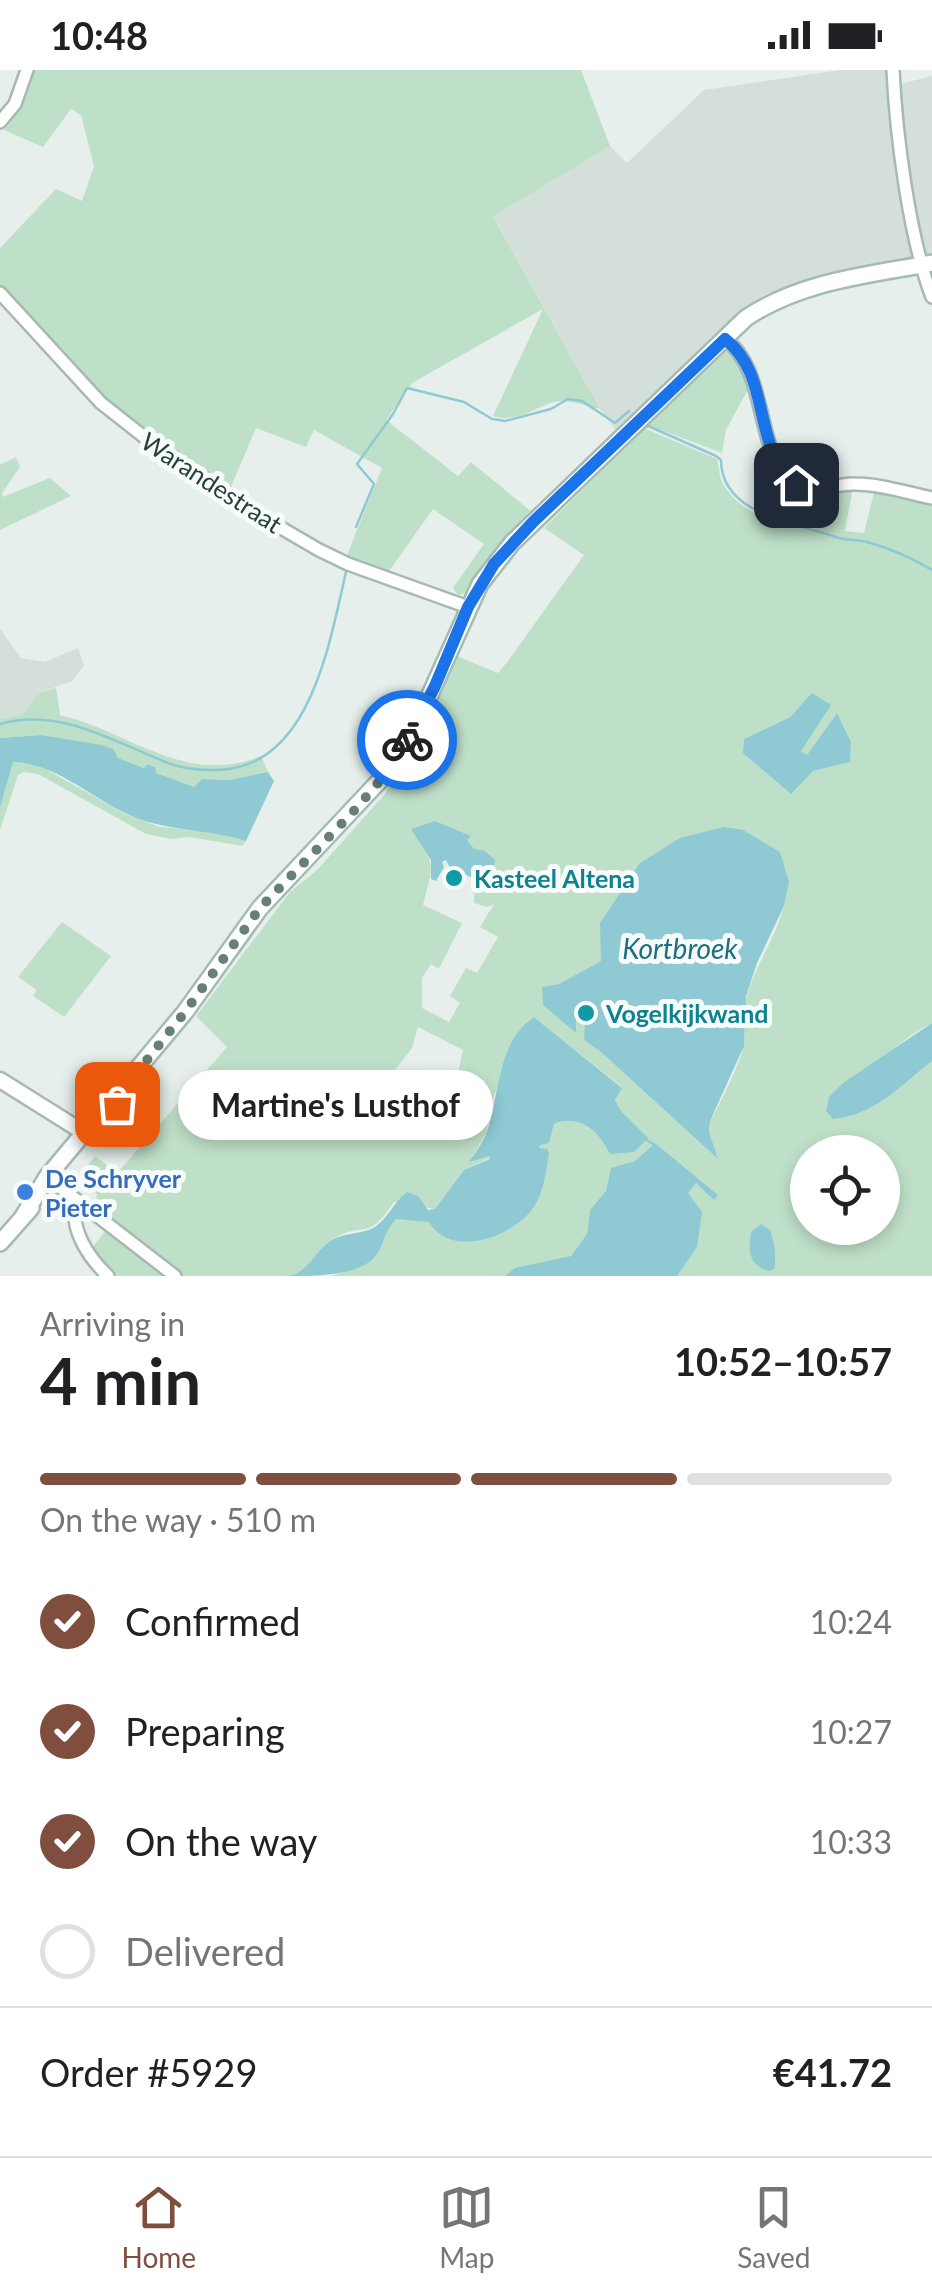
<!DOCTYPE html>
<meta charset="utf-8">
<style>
body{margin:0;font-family:Lato,sans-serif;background:#f2f2f2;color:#202124;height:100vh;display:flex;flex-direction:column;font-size:38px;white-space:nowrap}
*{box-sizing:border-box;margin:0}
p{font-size:32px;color:#757577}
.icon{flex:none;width:55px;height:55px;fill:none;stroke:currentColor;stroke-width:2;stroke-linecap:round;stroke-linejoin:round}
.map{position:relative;height:1206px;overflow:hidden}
.side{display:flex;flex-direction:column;background:#fff;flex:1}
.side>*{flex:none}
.buttons{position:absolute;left:790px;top:1065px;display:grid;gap:20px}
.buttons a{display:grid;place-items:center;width:110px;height:110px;border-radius:50%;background:#fff;box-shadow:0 5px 15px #0003;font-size:50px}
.pin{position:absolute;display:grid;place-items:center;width:85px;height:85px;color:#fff;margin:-42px;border-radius:20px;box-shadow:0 5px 15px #0006}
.courier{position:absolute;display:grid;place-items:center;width:100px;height:100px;margin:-50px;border:8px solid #1a73e8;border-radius:50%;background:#fff;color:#222;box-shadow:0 2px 12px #0007}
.bubble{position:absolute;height:70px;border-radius:35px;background:#fff;box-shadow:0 5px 15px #0003;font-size:32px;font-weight:700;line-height:70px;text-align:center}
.headline em{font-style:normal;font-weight:700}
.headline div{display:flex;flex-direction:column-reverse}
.headline{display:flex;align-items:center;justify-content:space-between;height:170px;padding:0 40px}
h1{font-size:65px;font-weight:700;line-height:75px}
.bar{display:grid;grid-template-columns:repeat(4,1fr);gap:15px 10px;align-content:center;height:120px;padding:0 40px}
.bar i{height:12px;border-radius:8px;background:#e0e0e0}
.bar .current{background:#7f4e3f}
.bar p{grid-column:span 4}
.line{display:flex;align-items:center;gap:25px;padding:0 40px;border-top:2px solid #e0e0e0}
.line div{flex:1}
ol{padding:0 40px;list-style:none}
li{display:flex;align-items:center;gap:30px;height:110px}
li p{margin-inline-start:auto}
li .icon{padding:10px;border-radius:50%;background:#7f4e3f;color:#fff;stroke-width:4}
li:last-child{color:#757577}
li i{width:55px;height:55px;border:5px solid #e0e0e0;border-radius:50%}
.status{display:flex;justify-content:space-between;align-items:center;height:70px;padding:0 50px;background:#fff;direction:ltr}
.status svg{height:28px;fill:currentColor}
.tab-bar{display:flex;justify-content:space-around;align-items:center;height:140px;border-top:2px solid #e0e0e0;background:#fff;font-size:28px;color:#757577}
.tab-bar a{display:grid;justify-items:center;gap:5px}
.tab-bar .current{color:#7f4e3f}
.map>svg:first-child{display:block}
.built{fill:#d4dfda}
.green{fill:#bfe0c8;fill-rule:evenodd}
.water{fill:#8ec9d4}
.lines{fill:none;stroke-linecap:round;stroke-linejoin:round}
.stream{stroke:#8ec9d4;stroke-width:2.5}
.minor-casing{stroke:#a8b8b2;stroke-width:16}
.tertiary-casing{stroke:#a8b8b2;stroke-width:19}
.secondary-casing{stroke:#a4bbb3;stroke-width:20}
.minor{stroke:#fff;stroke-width:11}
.tertiary{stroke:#fff;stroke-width:14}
.secondary{stroke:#fff;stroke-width:15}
.done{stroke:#687f78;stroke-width:10;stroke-dasharray:0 18}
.route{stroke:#1a73e8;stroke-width:12}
.culture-dot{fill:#0f9aa8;stroke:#f7fbf9;stroke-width:4}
.shop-dot{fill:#3f7fe0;stroke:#f7fbf9;stroke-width:4}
.labels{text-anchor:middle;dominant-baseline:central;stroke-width:10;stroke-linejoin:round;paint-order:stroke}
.street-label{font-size:25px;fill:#24423a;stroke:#f7fbf9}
.culture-label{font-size:25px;font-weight:bold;fill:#0d838f;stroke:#f7fbf9;text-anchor:start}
.shop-label{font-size:25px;font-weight:bold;fill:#366cbe;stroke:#f7fbf9;text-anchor:start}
.water-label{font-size:28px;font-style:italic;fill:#1c6f80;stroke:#f7fbf9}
</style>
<div class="status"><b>10:48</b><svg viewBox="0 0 49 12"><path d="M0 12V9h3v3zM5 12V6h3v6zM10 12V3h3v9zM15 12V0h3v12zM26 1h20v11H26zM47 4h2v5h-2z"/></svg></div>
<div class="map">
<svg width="932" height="1206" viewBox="0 0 932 1206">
<rect width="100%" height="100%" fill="#e6efeb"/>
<g class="built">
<polygon points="840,0 887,0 888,17 932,6 932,185 821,206 764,225 717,262 616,361 600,339 493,145 610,76 627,93 704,20"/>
<polygon points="0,559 21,588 45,592 78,578 84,596 72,611 39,623 22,644 0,649"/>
</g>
<g class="green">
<path d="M33,0H581L610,76L493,146L600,339C586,336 567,328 553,332C533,339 514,353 493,346L543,239L412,313L386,350L458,406L471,392L533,443L493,484L469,522L458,525L453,518L484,474L433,439L387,504L345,490L382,398L314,360L306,377L256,358L230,419L114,340L0,217V178L56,119L82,131L94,96L81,45L71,39L43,77L4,60C20,41 29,25 33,0Z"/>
<path d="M727,276L735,283L751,314L726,360L722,383L651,356L646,359L717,389C719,396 719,405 722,412C742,448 779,452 815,459L826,422L853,417L845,461L864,463L875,419L932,433V953C889,974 862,1012 833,1049C876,1045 900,1016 932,991V1206H677L681,1198L687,1124L696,1113L718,1125L655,1073L635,1091L611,1098L606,1122L590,1140L587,1164L571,1186L505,1206H331C346,1203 374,1186 383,1172C388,1163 388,1157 395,1149L423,1150L540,1074L549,1073L554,1054C577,1045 590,1057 605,1073L648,1069L621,1041L615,1029L622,1017L534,947L494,1025L486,1063L470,1091L489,1086L490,1088L464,1100L435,1139L394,1132C367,1173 365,1150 333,1169C316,1179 309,1201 289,1206H114L90,1180L115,1150L95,1134L97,1124L78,1108L95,1086L117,1103L227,977L196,946L290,822L317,800L385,724L429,649L457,586L498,603L508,591L584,485L544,458ZM812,624L830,635L800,681L807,685L837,643L851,672L849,692L813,701L744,669L790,647ZM412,759L470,766L467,770C483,789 473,812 474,833L487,837L494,834L480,857L498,867L477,903L466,898L450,926L460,933L449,952L422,938V908L431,894L439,899L462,853L423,835C433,795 437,795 412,759ZM786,800C794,844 759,884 747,925C742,941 746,956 744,972C743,988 719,1036 710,1051L709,1062L716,1087L602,983L584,970L586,951L593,944L585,937L576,948V962L542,917L559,914ZM418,957L463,980L457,1007L429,1051L386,1012L412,978ZM808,1082H882V1158H808Z"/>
<polygon points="16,387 20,397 2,423 3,427 50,408 71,426 0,460 0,395"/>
<path d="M56,618L60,645C131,662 186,717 261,686L268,702L229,710L202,709L194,717L155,703L154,696L148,694L144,698L118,688L112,679L41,665L0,668V649L22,644L39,623Z"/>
<polygon points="13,692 35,693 125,744 160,757 218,762 246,771 242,776 189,767 171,769 146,764 38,704 24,702 18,705 0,760 0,738"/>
<polygon points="62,852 111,886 64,947 33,926 37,920 18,907"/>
</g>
<g class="water">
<polygon points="812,623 831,635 801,681 807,685 837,643 851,672 850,692 813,701 791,724 743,683 744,669 790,647"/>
<path d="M41,665L101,675L113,679L118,688L144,698L148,694L155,697L156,703L194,717L202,709L229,710L268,702L274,711L246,771C206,758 163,762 125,743C88,725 54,693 13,692L0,738V668Z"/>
<polygon points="435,751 471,766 467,770 474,779 485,781 495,790 491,811 477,817 473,824 476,810 449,796 446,790 442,792 444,797 436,811 431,809 431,790 411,759"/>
<polygon points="724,757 743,760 780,782 789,812 784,836 757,893 746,926 744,976 710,1051 709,1062 718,1089 602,983 584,970 585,951 592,943 585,938 576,948 576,963 543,935 542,917 559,914 601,891 600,853 640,793 680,768"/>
<path d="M534,947L622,1018L615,1030L621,1041L648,1068L634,1082L610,1084C599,1061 579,1044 554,1054L549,1073L540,1075L539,1078L547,1079L549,1082C546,1102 544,1126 530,1142C507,1169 451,1188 429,1152L396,1149C384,1161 384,1178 372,1190C353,1206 314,1206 289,1206C307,1202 315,1182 330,1171C343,1162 362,1165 375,1157C388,1148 394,1132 407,1122L418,1126L428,1140L435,1139L464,1100L490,1089L489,1086L469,1092C475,1083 482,1074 486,1064C501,1026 495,974 534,947Z"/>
<path d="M932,953V991C900,1016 876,1045 833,1049L826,1041L829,1027L843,1013Z"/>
<polygon points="655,1073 718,1125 714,1130 696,1113 688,1123 702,1142 697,1177 677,1206 505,1206 515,1198 571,1186 587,1164 590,1140 606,1121 611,1098 635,1091"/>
<path d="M761,1154L770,1160C774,1172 777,1186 774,1199L769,1201C748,1195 748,1180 751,1162Z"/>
</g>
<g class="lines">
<g class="stream">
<path d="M646,355L716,386L721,390C721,445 796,453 836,467C846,471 857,469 867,472C889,478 912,488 932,500"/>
<polyline points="356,457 374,414 357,394 393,344 407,318 464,332 492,349 505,351 551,339 568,329 582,331 615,353 629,341"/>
<path d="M0,654C60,637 114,672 168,693C183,699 197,700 213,700C310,702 329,574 346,502"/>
<polyline points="647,1070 653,1074"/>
</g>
<defs>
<g id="minor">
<path d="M893,0C896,64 909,167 932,227"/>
<polyline points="0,52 15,34 27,0"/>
<polyline points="0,223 101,333 148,370 264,448 319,480 348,494 468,537"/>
<path d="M725,269C772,303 753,398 801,417C819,423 837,413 855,414C881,414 907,423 932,428"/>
<polyline points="47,1107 175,1206"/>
<path d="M77,1131C68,1158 89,1188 108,1206"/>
</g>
<polyline id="tertiary" points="0,1010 91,1067"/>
<g id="secondary">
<path d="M24,1145L47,1107L185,942L260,838L384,706L414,660L480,514L512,473L746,248C801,211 868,205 932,193"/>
<polyline points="0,1173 31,1138"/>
</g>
</defs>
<use href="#minor" class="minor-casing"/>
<use href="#tertiary" class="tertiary-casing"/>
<use href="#secondary" class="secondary-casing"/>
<use href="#minor" class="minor"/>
<use href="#tertiary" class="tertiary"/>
<use href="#secondary" class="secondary"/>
</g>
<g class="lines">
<polyline class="done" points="117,1034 132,1009 185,942 260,838 353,742 384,706 407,670"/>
<path class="route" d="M407,670L435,616L468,537L494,494L533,452L725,269C773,306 751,379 796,415"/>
</g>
<g class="culture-dot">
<circle cx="454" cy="808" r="10"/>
<circle cx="586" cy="943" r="10"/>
</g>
<circle class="shop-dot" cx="25" cy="1122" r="10"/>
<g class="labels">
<g class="street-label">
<text transform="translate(212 412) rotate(33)">Warandestraat</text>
</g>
<g class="culture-label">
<text x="474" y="808">Kasteel Altena</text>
<text x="606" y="943">Vogelkijkwand</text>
</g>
<g class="shop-label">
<text x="45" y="1108">De Schryver<tspan x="45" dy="29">Pieter</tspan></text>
</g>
<g class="water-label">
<text x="680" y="878">Kortbroek</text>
</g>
</g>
</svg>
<div class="buttons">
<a><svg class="icon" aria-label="locate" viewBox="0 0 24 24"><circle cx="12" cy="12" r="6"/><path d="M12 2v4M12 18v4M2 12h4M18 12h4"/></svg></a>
</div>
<div class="pin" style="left:117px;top:1034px;background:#ea580c"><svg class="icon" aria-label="bag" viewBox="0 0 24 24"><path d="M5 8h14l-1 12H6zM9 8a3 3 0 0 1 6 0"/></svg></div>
<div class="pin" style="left:796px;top:415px;background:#1f2937"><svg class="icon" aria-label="home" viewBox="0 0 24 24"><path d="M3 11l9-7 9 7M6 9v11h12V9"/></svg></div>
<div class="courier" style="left:407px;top:670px"><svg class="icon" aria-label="bike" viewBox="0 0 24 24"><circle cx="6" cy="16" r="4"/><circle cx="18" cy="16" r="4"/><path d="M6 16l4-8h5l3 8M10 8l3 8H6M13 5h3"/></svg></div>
<div class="bubble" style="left:178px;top:1000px;width:315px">Martine's Lusthof</div>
</div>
<section class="side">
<div class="headline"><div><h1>4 min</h1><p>Arriving in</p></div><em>10:52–10:57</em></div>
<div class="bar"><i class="current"></i><i class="current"></i><i class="current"></i><i></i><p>On the way · 510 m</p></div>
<ol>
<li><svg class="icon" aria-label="check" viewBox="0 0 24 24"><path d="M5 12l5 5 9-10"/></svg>Confirmed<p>10:24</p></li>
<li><svg class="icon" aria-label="check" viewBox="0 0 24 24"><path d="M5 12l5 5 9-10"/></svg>Preparing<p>10:27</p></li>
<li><svg class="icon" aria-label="check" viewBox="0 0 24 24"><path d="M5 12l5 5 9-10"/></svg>On the way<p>10:33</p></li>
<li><i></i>Delivered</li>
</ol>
<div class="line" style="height:130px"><div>Order #5929</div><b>€41.72</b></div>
</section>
<nav class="tab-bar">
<a class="current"><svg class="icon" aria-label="home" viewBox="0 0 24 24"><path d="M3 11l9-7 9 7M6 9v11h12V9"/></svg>Home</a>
<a><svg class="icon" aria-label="map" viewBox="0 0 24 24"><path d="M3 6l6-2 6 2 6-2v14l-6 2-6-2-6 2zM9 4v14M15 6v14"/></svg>Map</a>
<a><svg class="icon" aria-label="saved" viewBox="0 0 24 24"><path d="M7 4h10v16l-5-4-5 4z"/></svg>Saved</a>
</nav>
